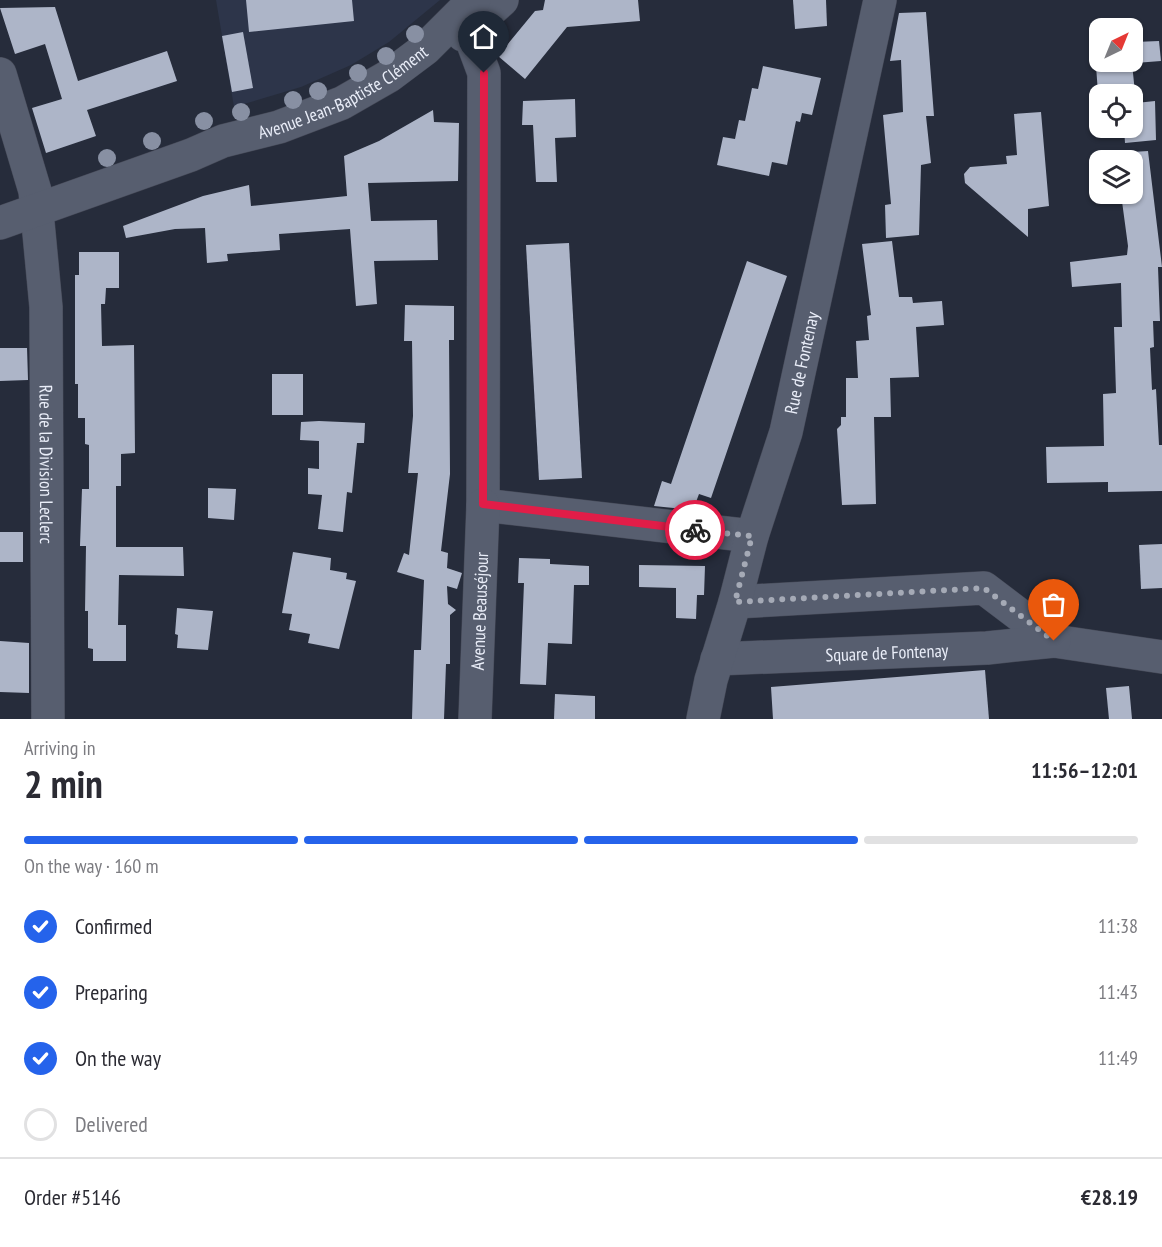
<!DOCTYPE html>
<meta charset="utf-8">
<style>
body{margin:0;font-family:"PT Sans Narrow",sans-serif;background:#f7f7f7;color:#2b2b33;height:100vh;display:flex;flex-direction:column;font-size:22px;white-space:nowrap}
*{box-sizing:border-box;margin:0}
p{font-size:20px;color:#7c7c81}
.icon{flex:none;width:33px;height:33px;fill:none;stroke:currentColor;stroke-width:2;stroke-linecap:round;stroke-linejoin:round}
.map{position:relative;height:719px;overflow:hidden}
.panel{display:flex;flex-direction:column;background:#fff;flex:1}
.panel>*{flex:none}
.needle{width:39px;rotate:43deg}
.fabs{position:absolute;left:1089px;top:18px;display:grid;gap:12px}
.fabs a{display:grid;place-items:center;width:54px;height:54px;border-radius:12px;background:#fff;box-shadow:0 2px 4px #0004;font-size:30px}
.pin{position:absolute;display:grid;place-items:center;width:51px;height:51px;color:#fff;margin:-62px -26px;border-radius:50% 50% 50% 0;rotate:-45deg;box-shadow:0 0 6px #0007}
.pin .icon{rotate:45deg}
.courier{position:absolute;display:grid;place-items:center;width:60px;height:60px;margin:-30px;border:4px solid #e11d48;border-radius:50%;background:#fff;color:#222;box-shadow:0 2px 8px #0007}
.overview em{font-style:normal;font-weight:600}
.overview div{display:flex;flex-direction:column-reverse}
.overview{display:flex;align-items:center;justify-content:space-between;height:102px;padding:0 24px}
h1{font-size:39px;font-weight:600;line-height:45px}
.bar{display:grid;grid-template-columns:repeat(4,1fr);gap:9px 6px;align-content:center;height:72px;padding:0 24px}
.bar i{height:8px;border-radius:4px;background:#e1e1e2}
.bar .selected{background:#2563eb}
.bar p{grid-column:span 4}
.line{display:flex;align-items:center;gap:15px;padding:0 24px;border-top:2px solid #e1e1e2}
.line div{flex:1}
ol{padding:0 24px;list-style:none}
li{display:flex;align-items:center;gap:18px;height:66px}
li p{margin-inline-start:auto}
li .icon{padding:6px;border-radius:50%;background:#2563eb;color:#fff;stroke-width:4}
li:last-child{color:#7c7c81}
li i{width:33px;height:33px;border:3px solid #e1e1e2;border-radius:50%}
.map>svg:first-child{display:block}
.built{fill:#2d354a}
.building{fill:#adb5c8}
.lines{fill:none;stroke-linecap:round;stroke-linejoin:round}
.minor-casing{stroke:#444856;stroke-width:34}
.minor{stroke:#575e6f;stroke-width:33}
.tree{fill:#8890a3}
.done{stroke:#a5aab6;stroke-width:6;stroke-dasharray:0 10.8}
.route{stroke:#e11d48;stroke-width:8}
.labels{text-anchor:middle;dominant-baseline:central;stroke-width:6;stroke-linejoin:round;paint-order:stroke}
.street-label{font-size:18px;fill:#eaeef9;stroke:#12151b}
</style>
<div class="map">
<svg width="1162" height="719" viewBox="0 0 1162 719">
<rect width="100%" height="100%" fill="#262c3b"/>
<polygon class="built" points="216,0 440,0 389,42 351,65 301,87 234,107"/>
<g class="building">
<polygon points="246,0 352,0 354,21 249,32"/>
<polygon points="545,0 638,0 640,21 567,27 525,79 498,56 535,11 543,10"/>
<polygon points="793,0 826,0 827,26 795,29"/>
<polygon points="55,7 78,81 167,51 177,81 87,110 96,136 46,153 32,108 62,99 45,44 15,54 0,8"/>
<polygon points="926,12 934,116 926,116 931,163 921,165 919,235 886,238 885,205 891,204 883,115 903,112 901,60 890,61 899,13"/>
<polygon points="243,32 253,88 232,92 222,36"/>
<polygon points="1159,41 1161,61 1135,63 1135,42"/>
<polygon points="1132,63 1136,103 1155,101 1156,140 1125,143 1124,128 1132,128 1132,94 1100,94 1099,106 1096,66"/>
<polygon points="763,66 821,78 812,115 802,113 800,122 796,121 787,165 772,162 769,176 717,165 723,137 735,139 739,120 745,121 752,88 758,89"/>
<polygon points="575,99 576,137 555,138 557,182 536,182 533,125 522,125 523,101"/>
<polygon points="433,110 434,122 459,123 458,181 368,183 371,221 437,220 438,260 374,261 377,304 356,306 350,229 279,234 280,250 227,254 228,261 207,263 205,228 175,229 126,238 123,226 203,196 249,185 251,206 347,196 344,156 379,141"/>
<polygon points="1041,112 1049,206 1028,209 1028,237 965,183 964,174 970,167 1007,164 1006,156 1017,155 1014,114"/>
<polygon points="1148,151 1162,267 1158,267 1160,321 1153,321 1154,347 1150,348 1152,390 1156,389 1159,445 1162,445 1162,491 1108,492 1108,482 1047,483 1046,447 1104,446 1103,394 1116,393 1114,327 1122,327 1121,283 1072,287 1070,262 1127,255 1128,246 1121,194 1132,194 1132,152"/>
<polygon points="892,241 899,297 912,297 913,303 942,301 944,325 916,327 919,377 890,378 891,417 874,417 876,504 842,505 837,429 841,425 841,417 846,417 846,378 858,378 856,341 869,340 867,316 871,315 862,244"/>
<polygon points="569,243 582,478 539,480 526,245"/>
<polygon points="79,252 119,252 119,288 106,288 105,304 101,304 102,346 134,345 135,453 121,454 121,486 116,486 116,547 183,547 184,576 119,575 118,625 126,625 126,661 93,661 93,649 88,648 88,611 85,611 86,546 80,546 82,489 89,489 89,445 85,444 85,418 78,418 78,384 75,384 75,275 79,275"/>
<polygon points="747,261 787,276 711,498 699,494 693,510 654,506 662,481 671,484"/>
<polygon points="405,305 454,306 454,340 449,340 450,474 441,551 448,553 447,568 462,573 457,589 447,586 448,604 456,610 450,615 450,664 446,664 444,719 412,719 414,650 421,650 424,580 397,572 404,553 409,555 418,473 408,473 413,416 412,341 404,341"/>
<polygon points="0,348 27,348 28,380 0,381"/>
<rect x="272" y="374" width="31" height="41"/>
<polygon points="319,421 365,423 364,443 357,443 352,493 347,492 343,532 318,529 322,495 308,494 308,468 319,469 319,441 300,440 301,422"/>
<polygon points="208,488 236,489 234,520 208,518"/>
<rect x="0" y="532" width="23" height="30"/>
<polygon points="1162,544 1162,588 1141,589 1139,545"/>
<polygon points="293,552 331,558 330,570 347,573 346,579 356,581 339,649 308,643 310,634 289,630 292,614 282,613"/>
<polygon points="519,558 550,559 550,564 589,566 589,585 574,585 572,644 548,643 546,685 520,684 524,583 518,583"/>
<polygon points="639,565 705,566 704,595 697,595 696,619 676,618 676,588 639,587"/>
<polygon points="177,608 213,611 208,650 177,648 178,635 175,634"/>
<polygon points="0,641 29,643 29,693 0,692"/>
<polygon points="985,670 989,719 773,719 771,687"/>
<polygon points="1129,686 1132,719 1109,719 1106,688"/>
<polygon points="555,694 595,696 595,719 554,719"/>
</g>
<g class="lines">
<defs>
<g id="minor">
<polyline points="468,30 484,73 483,505 752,536"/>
<polyline points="463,35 502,0"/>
<path id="s1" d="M0,74L35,191L46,307L48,719"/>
<path id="s2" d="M0,223L191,155L223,141L279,127L342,103L389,76L425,49L474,0"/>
<polyline points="735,602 984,588 1054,641 1162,657"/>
<path id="s3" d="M717,659L987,648L1054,641"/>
<path id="s4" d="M475,719L483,505"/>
<path id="s5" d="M703,719L711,680L735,602L752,536L786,432L880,0"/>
</g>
</defs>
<use href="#minor" class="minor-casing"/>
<use href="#minor" class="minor"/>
</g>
<g class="tree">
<circle cx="415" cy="34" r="9"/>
<circle cx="386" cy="56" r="9"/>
<circle cx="358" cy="73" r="9"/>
<circle cx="318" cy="91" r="9"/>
<circle cx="293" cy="100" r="9"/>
<circle cx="241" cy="112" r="9"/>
<circle cx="204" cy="121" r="9"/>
<circle cx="152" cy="141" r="9"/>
<circle cx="107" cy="158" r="9"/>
</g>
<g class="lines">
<polyline class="done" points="695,530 752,536 735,602 984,588 1054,641"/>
<polyline class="route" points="484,73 483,504 695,530"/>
</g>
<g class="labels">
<g class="street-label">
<text stroke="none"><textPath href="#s2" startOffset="368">Avenue Jean-Baptiste Clément</textPath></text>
<text stroke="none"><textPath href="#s5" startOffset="370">Rue de Fontenay</textPath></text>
<text stroke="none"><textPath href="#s1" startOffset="396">Rue de la Division Leclerc</textPath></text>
<text stroke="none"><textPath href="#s4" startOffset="108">Avenue Beauséjour</textPath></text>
<text stroke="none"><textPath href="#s3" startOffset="170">Square de Fontenay</textPath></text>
</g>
</g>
</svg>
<div class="fabs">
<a><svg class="needle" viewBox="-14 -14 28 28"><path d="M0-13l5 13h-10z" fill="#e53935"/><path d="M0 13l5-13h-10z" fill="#7c7c81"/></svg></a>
<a><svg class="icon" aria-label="locate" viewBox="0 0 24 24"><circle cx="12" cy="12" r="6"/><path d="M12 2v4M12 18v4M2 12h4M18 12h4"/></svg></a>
<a><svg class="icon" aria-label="layers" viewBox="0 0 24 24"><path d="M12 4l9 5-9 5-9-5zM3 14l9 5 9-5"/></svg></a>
</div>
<div class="pin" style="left:1054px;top:641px;background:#ea580c"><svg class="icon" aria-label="bag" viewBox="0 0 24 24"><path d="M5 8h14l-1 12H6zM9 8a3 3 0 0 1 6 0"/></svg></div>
<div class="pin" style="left:484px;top:73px;background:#1f2937"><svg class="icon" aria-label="home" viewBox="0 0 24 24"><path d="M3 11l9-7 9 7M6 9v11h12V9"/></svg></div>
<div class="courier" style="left:695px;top:530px"><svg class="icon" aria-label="bike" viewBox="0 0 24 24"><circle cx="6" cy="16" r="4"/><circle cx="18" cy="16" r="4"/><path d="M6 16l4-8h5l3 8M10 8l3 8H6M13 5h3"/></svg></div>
</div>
<section class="panel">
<div class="overview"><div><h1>2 min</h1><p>Arriving in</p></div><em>11:56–12:01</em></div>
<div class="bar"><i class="selected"></i><i class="selected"></i><i class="selected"></i><i></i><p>On the way · 160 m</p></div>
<ol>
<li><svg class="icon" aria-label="check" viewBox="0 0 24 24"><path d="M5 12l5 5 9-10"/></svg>Confirmed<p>11:38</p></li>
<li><svg class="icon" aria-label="check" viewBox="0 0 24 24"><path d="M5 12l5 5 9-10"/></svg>Preparing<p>11:43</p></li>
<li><svg class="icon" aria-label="check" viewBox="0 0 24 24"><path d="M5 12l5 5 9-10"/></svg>On the way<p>11:49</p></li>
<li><i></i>Delivered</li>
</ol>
<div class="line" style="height:78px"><div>Order #5146</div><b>€28.19</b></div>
</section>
